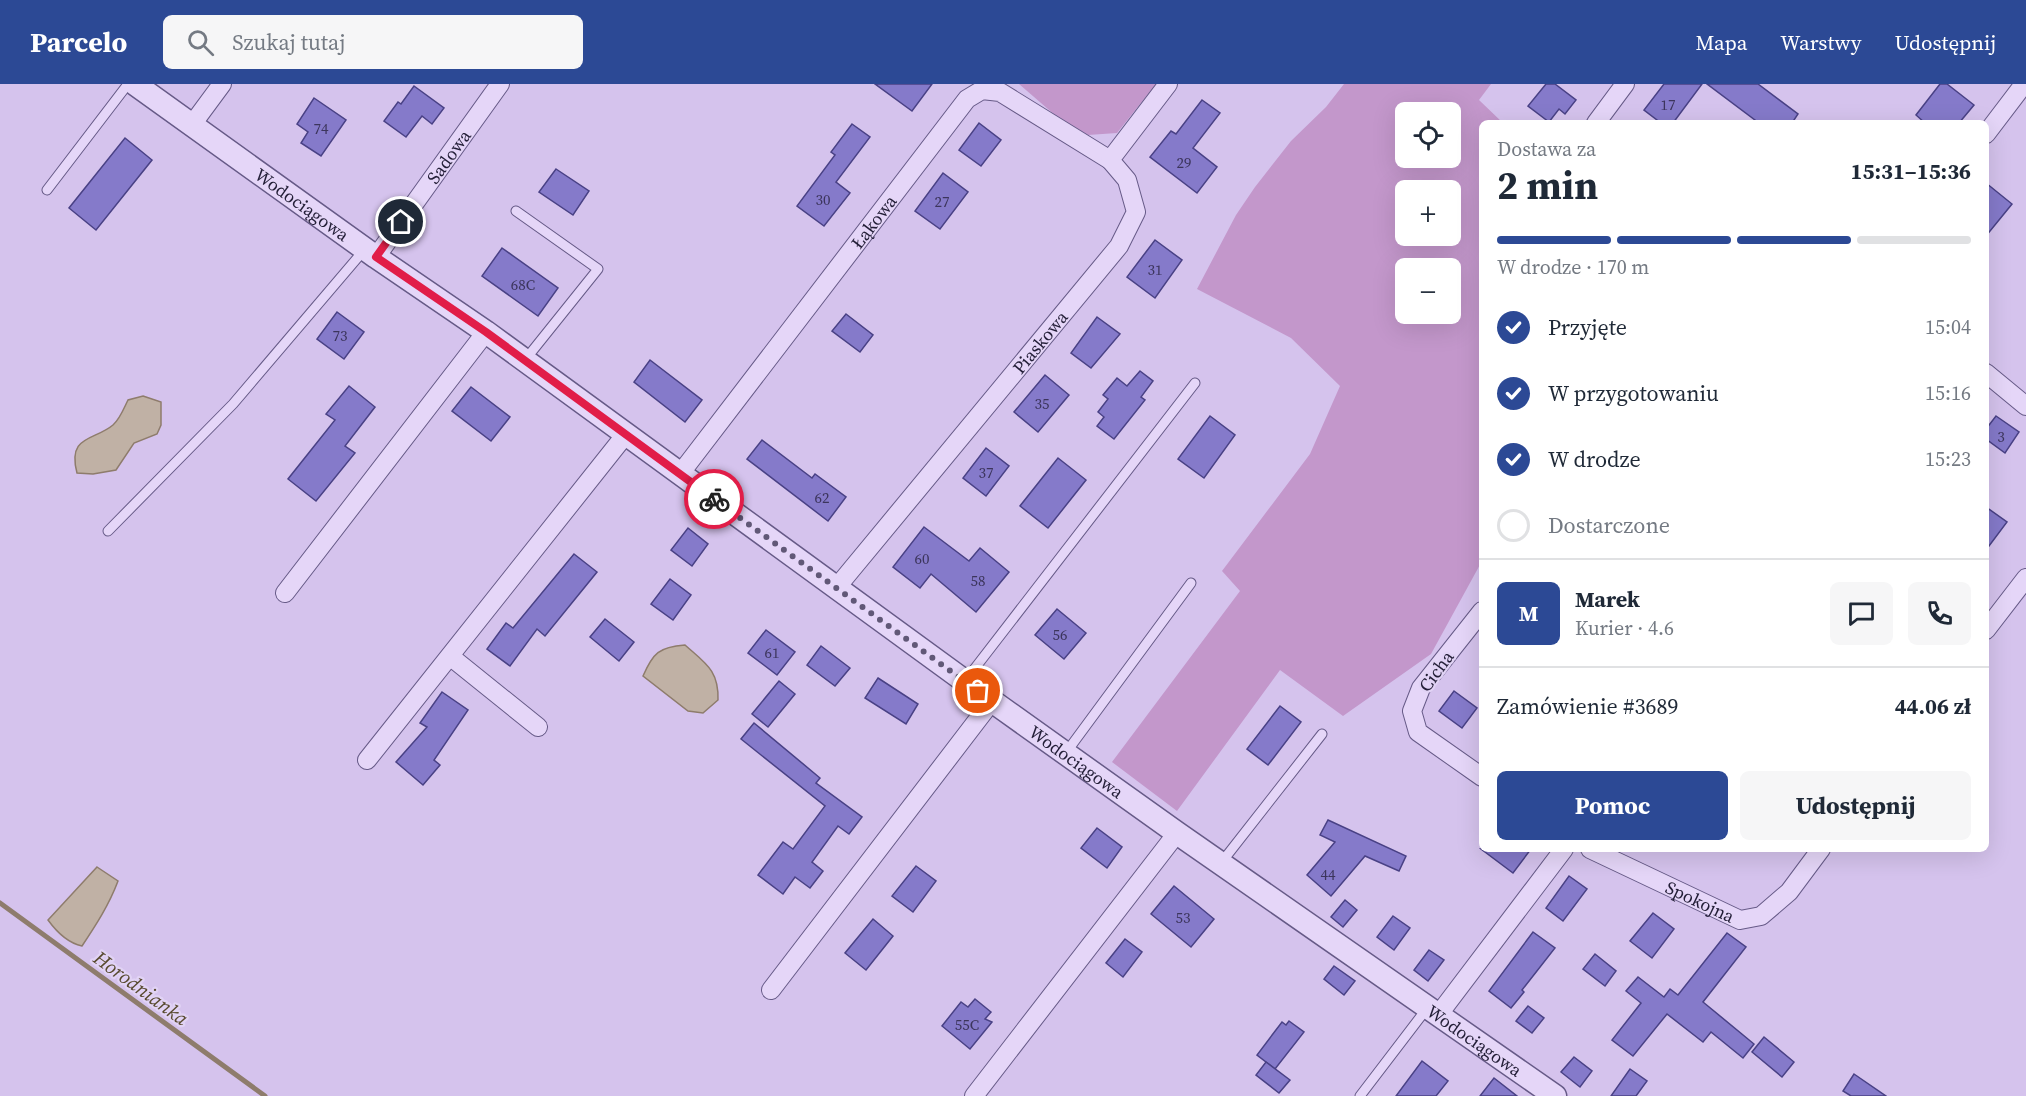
<!DOCTYPE html>
<html lang="pl">
<meta charset="utf-8">
<style>
body{margin:0;font-family:"Source Serif 4",serif;background:#f6f6f7;color:#1f2937;height:100vh;display:flex;flex-direction:column;font-size:22px;white-space:nowrap}
*{box-sizing:border-box;margin:0}
p{font-size:20px;color:#747a83}
.icon{flex:none;width:33px;height:33px;fill:none;stroke:currentColor;stroke-width:2;stroke-linecap:round;stroke-linejoin:round}
.map{position:relative;flex:1;overflow:hidden}
.side{position:absolute;left:1479px;top:36px;width:510px;height:732px;display:flex;flex-direction:column;background:#fff;border-radius:9px;box-shadow:0 6px 24px #0002}
.side>*{flex:none}
.tools{position:absolute;left:1395px;top:18px;display:grid;gap:12px}
.tools a{display:grid;place-items:center;width:66px;height:66px;border-radius:9px;background:#fff;box-shadow:0 6px 24px #0002;font-size:30px}
.pin{position:absolute;display:grid;place-items:center;width:51px;height:51px;color:#fff;margin:-26px;border:3px solid #fff;border-radius:50%;box-shadow:0 2px 6px #0007}
.courier{position:absolute;display:grid;place-items:center;width:60px;height:60px;margin:-30px;border:4px solid #e11d48;border-radius:50%;background:#fff;color:#222;box-shadow:0 2px 8px #0007}
.headline em{font-style:normal;font-weight:700}
.headline div{display:flex;flex-direction:column-reverse}
.headline{display:flex;align-items:center;justify-content:space-between;height:102px;padding:0 18px}
h1{font-size:39px;font-weight:700;line-height:45px}
.bar{display:grid;grid-template-columns:repeat(4,1fr);gap:9px 6px;align-content:center;height:72px;padding:0 18px}
.bar i{height:8px;border-radius:4px;background:#e0e1e3}
.bar .on{background:#2c4995}
.bar p{grid-column:span 4}
.line{display:flex;align-items:center;gap:15px;padding:0 18px;border-top:2px solid #e0e1e3}
.line div{flex:1}
.round{display:grid;place-items:center;flex:none;width:63px;height:63px;border-radius:9px;background:#f6f6f7}
ol{padding:0 18px;list-style:none}
li{display:flex;align-items:center;gap:18px;height:66px}
li p{margin-inline-start:auto}
li .icon{padding:6px;border-radius:50%;background:#2c4995;color:#fff;stroke-width:4}
li:last-child{color:#747a83}
li i{width:33px;height:33px;border:3px solid #e0e1e3;border-radius:50%}
.primary-button{display:flex;gap:12px;margin-top:auto;padding:12px 18px}
.primary-button a{flex:1;height:69px;border-radius:9px;background:#2c4995;color:#fff;font-size:24px;font-weight:700;line-height:69px;text-align:center}
.primary-button a+a{background:#f6f6f7;color:#1f2937}
header{display:flex;align-items:center;gap:36px;box-sizing:border-box;height:84px;padding:0 30px;background:#2c4995;color:#fff}
header strong{font-size:28px}
nav{display:flex;gap:33px;margin-inline-start:auto;font-size:21px}
.search{width:420px;height:54px;background:#f6f6f7;display:flex;align-items:center;gap:15px;box-sizing:border-box;padding:0 21px;border-radius:9px;color:#747a83;font-size:22px}
.map>svg:first-child{display:block}
.green{fill:#c397cb;fill-rule:evenodd}
.water{fill:#c0b1a5;stroke:#8e7c6c;stroke-width:1.5}
.lines{fill:none;stroke-linecap:round;stroke-linejoin:round}
.stream{stroke:#8e7c6c;stroke-width:5}
.building{fill:#857aca;stroke:#494185;stroke-width:1.5}
.service-casing{stroke:#665a87;stroke-width:11}
.minor-casing{stroke:#665a87;stroke-width:20}
.tertiary-casing{stroke:#665a87;stroke-width:25}
.service{stroke:#e5d6f8;stroke-width:9}
.minor{stroke:#e5d6f8;stroke-width:18}
.tertiary{stroke:#e5d6f8;stroke-width:22}
.done{stroke:#615877;stroke-width:6;stroke-dasharray:0 10.8}
.route{stroke:#e11d48;stroke-width:8}
.labels{text-anchor:middle;dominant-baseline:central;stroke-width:4.5;stroke-linejoin:round;paint-order:stroke}
.number-label{font-size:15px;fill:#3c355c}
.street-label{font-size:18px;fill:#231e37;stroke:#e1d3f5}
.water-label{font-size:20px;font-style:italic;fill:#57492e;stroke:#e1d3f5}
</style>
<header>
<strong>Parcelo</strong>
<div class="search"><svg class="icon" aria-label="search" viewBox="0 0 24 24"><circle cx="10" cy="10" r="6"/><path d="M15 15l6 6"/></svg>Szukaj tutaj</div>
<nav><a>Mapa</a><a>Warstwy</a><a>Udostępnij</a></nav>
</header>
<div class="map">
<svg width="2026" height="1012" viewBox="0 0 2026 1012">
<rect width="100%" height="100%" fill="#d5c3ed"/>
<g class="green">
<polygon points="1019,0 1156,0 1117,49 1088,51 1056,32"/>
<path d="M1344,0H1491L1479,16L1503,39H1482V477L1431,570L1343,632L1280,586L1177,727L1112,678L1240,507L1222,487L1310,370L1340,302L1291,254L1197,205L1236,131L1255,103L1291,57L1326,23ZM1406,28H1450V74H1406ZM1406,106H1450V152H1406ZM1406,184H1450V230H1406Z"/>
</g>
<g class="water">
<path d="M143,312L161,318V341L157,350L134,359L116,386L93,390L77,389C67,351 94,357 113,341C120,335 124,324 128,316Z"/>
<path d="M685,561C705,579 719,586 718,616L703,629L688,627L643,592C653,569 659,563 685,561Z"/>
<path d="M97,783L118,797C109,821 96,841 82,862C68,859 56,847 48,836Z"/>
</g>
<g class="lines">
<polyline class="stream" points="0,819 265,1012"/>
</g>
<g class="building">
<polygon points="875,0 932,0 912,27"/>
<polygon points="1546,0 1555,0 1576,16 1565,30 1559,25 1549,38 1528,22"/>
<polygon points="1664,0 1702,0 1673,39 1661,39 1644,26"/>
<polygon points="1707,0 1758,0 1798,30 1792,39 1759,39"/>
<polygon points="1940,0 1947,0 1974,21 1959,39 1925,39 1916,31"/>
<polygon points="414,2 444,24 432,40 422,32 406,53 384,37 398,18 401,20"/>
<polygon points="314,14 346,36 321,72 301,59 308,48 297,40"/>
<polygon points="1202,16 1220,29 1193,64 1217,83 1197,109 1150,73 1171,47 1176,50"/>
<polygon points="979,39 1001,56 981,82 959,66"/>
<polygon points="852,40 870,53 836,98 850,109 824,142 797,122 835,71 831,68"/>
<polygon points="125,54 152,76 96,146 69,124"/>
<polygon points="556,85 589,107 573,131 539,108"/>
<polygon points="943,89 968,108 940,145 915,127"/>
<polygon points="1986,99 2012,120 1986,152"/>
<polygon points="1155,156 1182,176 1155,214 1127,193"/>
<polygon points="502,164 558,204 538,232 482,192"/>
<polygon points="337,228 364,248 344,275 317,255"/>
<polygon points="846,230 873,251 860,268 832,247"/>
<polygon points="1097,233 1120,250 1091,284 1071,269"/>
<polygon points="650,276 702,316 685,338 634,298"/>
<polygon points="1140,287 1153,297 1141,313 1145,316 1114,355 1097,342 1104,333 1098,328 1108,315 1103,311 1117,294 1127,302"/>
<polygon points="1045,291 1069,311 1038,348 1014,328"/>
<polygon points="349,302 375,323 345,362 355,369 316,417 288,395 335,336 326,330"/>
<polygon points="471,303 510,333 491,357 452,327"/>
<polygon points="1210,332 1235,351 1204,394 1178,375"/>
<polygon points="1996,332 2019,348 2005,369 1986,355 1986,345"/>
<polygon points="762,356 812,394 815,390 846,413 828,437 747,375"/>
<polygon points="986,364 1009,382 986,412 963,394"/>
<polygon points="1058,374 1086,396 1048,444 1020,422"/>
<polygon points="1986,423 2007,438 1986,466"/>
<polygon points="924,443 969,477 980,464 1009,488 976,528 931,490 920,504 893,483"/>
<polygon points="688,444 708,460 692,482 671,466"/>
<polygon points="574,470 597,488 545,552 537,545 510,582 487,565 506,539 513,544"/>
<polygon points="670,495 691,511 673,536 651,520"/>
<polygon points="1057,525 1086,549 1064,575 1035,551"/>
<polygon points="605,535 634,558 619,577 590,553"/>
<polygon points="766,546 795,568 777,591 748,569"/>
<polygon points="821,562 850,584 835,602 807,581"/>
<polygon points="878,594 918,620 906,640 865,614"/>
<polygon points="779,597 795,610 768,643 752,630"/>
<polygon points="1454,607 1477,624 1462,644 1439,627"/>
<polygon points="442,608 468,626 434,676 440,681 423,701 396,678 427,643 420,639"/>
<polygon points="1280,622 1301,638 1268,681 1247,665"/>
<polygon points="754,639 820,694 816,699 862,733 849,750 838,742 812,778 823,787 810,804 795,793 783,810 758,791 783,758 793,765 825,722 741,655"/>
<polygon points="1328,736 1406,772 1399,787 1365,772 1331,812 1307,791 1335,758 1320,751"/>
<polygon points="1097,744 1122,763 1107,784 1081,764"/>
<polygon points="1481,765 1531,765 1513,789"/>
<polygon points="916,782 936,797 913,828 892,812"/>
<polygon points="1569,792 1587,805 1563,837 1546,824"/>
<polygon points="1174,802 1214,835 1191,863 1151,830"/>
<polygon points="1345,816 1357,826 1343,843 1331,833"/>
<polygon points="1653,829 1674,845 1652,874 1630,857"/>
<polygon points="1393,832 1410,844 1394,866 1377,853"/>
<polygon points="873,835 893,852 866,886 845,869"/>
<polygon points="1533,848 1555,864 1522,906 1524,908 1511,924 1489,907"/>
<polygon points="1727,849 1746,863 1703,918 1754,960 1743,974 1711,948 1703,958 1667,930 1633,972 1612,956 1641,919 1626,907 1638,893 1664,913 1670,905 1678,911"/>
<polygon points="1125,855 1142,868 1123,893 1106,879"/>
<polygon points="1429,866 1444,876 1428,897 1414,886"/>
<polygon points="1595,870 1616,887 1605,902 1583,885"/>
<polygon points="1334,882 1355,897 1344,911 1324,895"/>
<polygon points="975,915 991,928 985,935 992,938 970,965 942,942 961,918 968,923"/>
<polygon points="1528,922 1544,934 1532,949 1516,937"/>
<polygon points="1289,937 1304,948 1275,985 1257,971 1282,938 1286,941"/>
<polygon points="1764,953 1794,978 1782,993 1752,968"/>
<polygon points="1574,973 1592,987 1580,1003 1561,988"/>
<polygon points="1422,977 1448,997 1436,1012 1396,1012"/>
<polygon points="1266,978 1290,996 1279,1009 1256,991"/>
<polygon points="1630,985 1647,997 1636,1012 1611,1012"/>
<polygon points="1854,990 1886,1012 1851,1012 1843,1007"/>
<polygon points="1494,994 1517,1012 1480,1012"/>
</g>
<g class="lines">
<defs>
<g id="service">
<polyline points="47,106 128,0"/>
<polyline points="516,127 598,185 525,276"/>
<polyline points="108,447 233,320 365,165"/>
<polyline points="965,597 1195,299"/>
<polyline points="1065,670 1191,499"/>
<polyline points="1221,779 1322,650"/>
<polyline points="1360,1012 1428,923"/>
</g>
<g id="minor">
<polyline points="1596,39 1625,0"/>
<polyline points="191,42 222,0"/>
<polyline points="1986,50 2024,0"/>
<path id="s1" d="M376,173L500,0"/>
<polyline points="1986,289 2026,322"/>
<path id="s2" d="M680,390L967,15L982,6L1000,8L1110,76"/>
<path id="s3" d="M837,503L1119,162L1136,128L1127,96L1110,76L1168,0"/>
<polyline points="285,509 486,248"/>
<polyline points="1482,527 1421,604 1412,627 1418,648 1482,693"/>
<polyline points="1986,546 2026,494"/>
<polyline points="451,573 538,643"/>
<polyline points="367,676 626,350"/>
<path id="s4" d="M1590,765L1740,836L1761,832L1789,808L1821,765"/>
<polyline points="771,906 992,617"/>
<polyline points="1439,930 1564,765"/>
<polyline points="974,1012 1177,749"/>
</g>
<g id="tertiary">
<path id="s5" d="M135,0L376,173L486,248L992,617L1177,749L1555,1012"/>
</g>
</defs>
<use href="#service" class="service-casing"/>
<use href="#minor" class="minor-casing"/>
<use href="#tertiary" class="tertiary-casing"/>
<use href="#service" class="service"/>
<use href="#minor" class="minor"/>
<use href="#tertiary" class="tertiary"/>
</g>
<g class="lines">
<polyline class="done" points="714,415 978,607"/>
<polyline class="route" points="401,138 376,173 486,248 714,415"/>
</g>
<g class="labels">
<g class="number-label">
<text x="1668" y="20">17</text>
<text x="321" y="44">74</text>
<text x="1184" y="78">29</text>
<text x="823" y="115">30</text>
<text x="942" y="117">27</text>
<text x="1155" y="185">31</text>
<text x="523" y="200">68C</text>
<text x="340" y="251">73</text>
<text x="1042" y="319">35</text>
<text x="2001" y="352">3</text>
<text x="986" y="388">37</text>
<text x="822" y="413">62</text>
<text x="922" y="474">60</text>
<text x="978" y="496">58</text>
<text x="1060" y="550">56</text>
<text x="772" y="568">61</text>
<text x="1328" y="790">44</text>
<text x="1183" y="833">53</text>
<text x="967" y="940">55C</text>
</g>
<g class="street-label">
<text stroke="none"><textPath href="#s1" startOffset="124">Sadowa</textPath></text>
<text stroke="none"><textPath href="#s5" startOffset="206">Wodociągowa</textPath></text>
<text stroke="none"><textPath href="#s2" startOffset="318">Łąkowa</textPath></text>
<text stroke="none"><textPath href="#s3" startOffset="318">Piaskowa</textPath></text>
<text transform="translate(1436 587) rotate(-54)">Cicha</text>
<text stroke="none"><textPath href="#s5" startOffset="1160">Wodociągowa</textPath></text>
<text stroke="none"><textPath href="#s4" startOffset="122">Spokojna</textPath></text>
<text stroke="none"><textPath href="#s5" startOffset="1646">Wodociągowa</textPath></text>
</g>
<g class="water-label">
<text transform="translate(141 904) rotate(36)">Horodnianka</text>
</g>
</g>
</svg>
<div class="tools">
<a><svg class="icon" aria-label="locate" viewBox="0 0 24 24"><circle cx="12" cy="12" r="6"/><path d="M12 2v4M12 18v4M2 12h4M18 12h4"/></svg></a>
<a>+</a>
<a>−</a>
</div>
<div class="pin" style="left:978px;top:607px;background:#ea580c"><svg class="icon" aria-label="bag" viewBox="0 0 24 24"><path d="M5 8h14l-1 12H6zM9 8a3 3 0 0 1 6 0"/></svg></div>
<div class="pin" style="left:401px;top:138px;background:#1f2937"><svg class="icon" aria-label="home" viewBox="0 0 24 24"><path d="M3 11l9-7 9 7M6 9v11h12V9"/></svg></div>
<div class="courier" style="left:714px;top:415px"><svg class="icon" aria-label="bike" viewBox="0 0 24 24"><circle cx="6" cy="16" r="4"/><circle cx="18" cy="16" r="4"/><path d="M6 16l4-8h5l3 8M10 8l3 8H6M13 5h3"/></svg></div>
<section class="side">
<div class="headline"><div><h1>2 min</h1><p>Dostawa za</p></div><em>15:31–15:36</em></div>
<div class="bar"><i class="on"></i><i class="on"></i><i class="on"></i><i></i><p>W drodze · 170 m</p></div>
<ol>
<li><svg class="icon" aria-label="check" viewBox="0 0 24 24"><path d="M5 12l5 5 9-10"/></svg>Przyjęte<p>15:04</p></li>
<li><svg class="icon" aria-label="check" viewBox="0 0 24 24"><path d="M5 12l5 5 9-10"/></svg>W przygotowaniu<p>15:16</p></li>
<li><svg class="icon" aria-label="check" viewBox="0 0 24 24"><path d="M5 12l5 5 9-10"/></svg>W drodze<p>15:23</p></li>
<li><i></i>Dostarczone</li>
</ol>
<div class="line" style="height:108px"><b class="round" style="background:#2c4995;color:#fff">M</b><div><b>Marek</b><p>Kurier · 4.6</p></div><a class="round"><svg class="icon" aria-label="chat" viewBox="0 0 24 24"><path d="M4 5h16v11H9l-5 4z"/></svg></a><a class="round"><svg class="icon" aria-label="phone" viewBox="0 0 24 24"><path d="M5 4h4l2 5-3 2q2 4 5 5l2-3 5 2v4C11 20 4 13 5 4z"/></svg></a></div>
<div class="line" style="height:78px"><div>Zamówienie #3689</div><b>44.06 zł</b></div>
<div class="primary-button"><a>Pomoc</a><a>Udostępnij</a></div>
</section>
</div>
